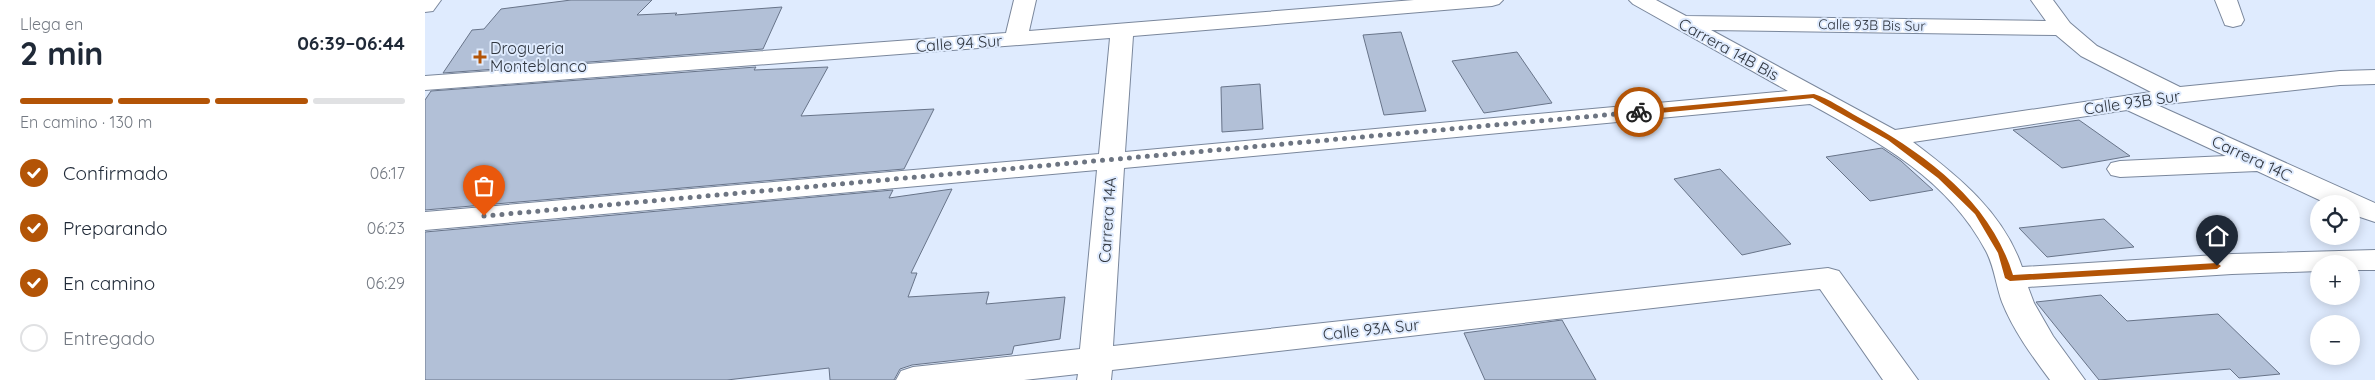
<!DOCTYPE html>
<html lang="es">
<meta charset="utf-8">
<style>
body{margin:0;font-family:Quicksand,sans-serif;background:#f2f2f3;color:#1f2937;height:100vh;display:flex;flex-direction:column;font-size:19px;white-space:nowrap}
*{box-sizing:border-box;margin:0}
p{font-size:16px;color:#747a83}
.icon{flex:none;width:28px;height:28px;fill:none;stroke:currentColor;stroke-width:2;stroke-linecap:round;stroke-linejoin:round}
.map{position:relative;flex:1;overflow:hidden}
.side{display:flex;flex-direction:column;background:#fff;width:425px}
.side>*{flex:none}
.buttons{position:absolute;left:1885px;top:195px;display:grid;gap:10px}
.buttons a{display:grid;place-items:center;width:50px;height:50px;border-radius:50%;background:#fff;box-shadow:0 2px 12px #0003;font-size:25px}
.pin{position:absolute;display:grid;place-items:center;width:42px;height:42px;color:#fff;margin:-51px -21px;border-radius:50% 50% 50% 0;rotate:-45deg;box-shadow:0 0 5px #0007}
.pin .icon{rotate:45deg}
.courier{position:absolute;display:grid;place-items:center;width:50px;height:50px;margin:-25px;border:4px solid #b35406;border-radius:50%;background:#fff;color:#222;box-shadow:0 1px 6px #0007}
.overview em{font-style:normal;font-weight:800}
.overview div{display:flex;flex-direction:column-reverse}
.overview{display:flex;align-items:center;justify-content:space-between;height:85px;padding:0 20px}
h1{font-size:32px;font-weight:800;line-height:38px}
.bar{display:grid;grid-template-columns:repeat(4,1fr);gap:8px 5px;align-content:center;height:60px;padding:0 20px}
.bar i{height:6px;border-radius:4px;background:#e0e1e3}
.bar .on{background:#b35406}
.bar p{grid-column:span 4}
ol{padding:0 20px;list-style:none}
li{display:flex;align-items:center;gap:15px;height:55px}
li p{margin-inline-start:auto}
li .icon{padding:5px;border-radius:50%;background:#b35406;color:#fff;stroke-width:4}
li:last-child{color:#747a83}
li i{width:28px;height:28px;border:2px solid #e0e1e3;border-radius:50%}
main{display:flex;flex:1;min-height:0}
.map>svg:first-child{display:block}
.building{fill:#b2c0d7;stroke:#687489}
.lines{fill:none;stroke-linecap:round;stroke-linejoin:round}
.minor-casing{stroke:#7a879c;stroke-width:2}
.secondary-casing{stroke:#7a879c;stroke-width:2}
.minor{fill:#fff;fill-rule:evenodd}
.secondary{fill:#fff;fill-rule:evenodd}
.route{fill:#b35406}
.done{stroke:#6d7582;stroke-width:5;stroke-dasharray:0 9}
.poi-dot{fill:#b35406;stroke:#dfebfe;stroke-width:2}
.labels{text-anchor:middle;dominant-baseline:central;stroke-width:4;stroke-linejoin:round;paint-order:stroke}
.far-street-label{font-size:14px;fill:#30363f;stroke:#dfebfe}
.street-label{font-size:16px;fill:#30363f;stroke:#dfebfe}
.poi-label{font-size:16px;fill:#30363f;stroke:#dfebfe;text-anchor:start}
</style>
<main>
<section class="side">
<div class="overview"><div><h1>2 min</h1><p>Llega en</p></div><em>06:39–06:44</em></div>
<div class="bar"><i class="on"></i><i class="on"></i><i class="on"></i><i></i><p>En camino · 130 m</p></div>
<ol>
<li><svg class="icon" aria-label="check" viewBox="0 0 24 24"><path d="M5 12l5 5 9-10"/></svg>Confirmado<p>06:17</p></li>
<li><svg class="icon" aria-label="check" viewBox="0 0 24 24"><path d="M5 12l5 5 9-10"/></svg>Preparando<p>06:23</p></li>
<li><svg class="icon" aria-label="check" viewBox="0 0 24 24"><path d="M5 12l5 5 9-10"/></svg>En camino<p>06:29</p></li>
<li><i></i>Entregado</li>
</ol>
</section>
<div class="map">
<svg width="1950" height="380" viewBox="0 0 1950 380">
<rect width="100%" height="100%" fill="#dfebfe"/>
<g class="building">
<polygon points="146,0 227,0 212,15 252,13 250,15 357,7 338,49 18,73 47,30 59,29 76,9"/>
<polygon points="976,32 1001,111 959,115 938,35"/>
<polygon points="1092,52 1127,103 1059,113 1027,61"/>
<polygon points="331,67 329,70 403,67 376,116 509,109 479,169 0,210 0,100 6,91"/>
<polygon points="835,84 838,129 797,132 796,87"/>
<polygon points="1654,120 1705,156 1637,168 1588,130"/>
<polygon points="1457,148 1476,161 1508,190 1445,201 1401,157"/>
<polygon points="1295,169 1366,244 1317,255 1249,179"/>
<polygon points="527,189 486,273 492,273 483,297 564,292 561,304 640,297 635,339 589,346 587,354 487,365 475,369 469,380 405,380 404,368 302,380 0,380 0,232 468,190 464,198"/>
<polygon points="1679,219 1709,247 1622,257 1594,228"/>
<polygon points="1676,295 1702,321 1793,314 1855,374 1814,378 1805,369 1674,380 1611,302"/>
<polygon points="1137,320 1171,380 1060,380 1039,333"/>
</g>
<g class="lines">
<defs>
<g id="minor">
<path d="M589,0H611L604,31L989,0H1078L1074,4L1067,6L708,36L700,152L1363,91L1208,4L1204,0H1231L1261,16L1621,21L1606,0H1628L1645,23L1672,46L1755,87L1915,71L1950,70V84L1915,85L1732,105L1950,203V222L1926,214V204H1903L1832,171L1695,177L1686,175L1682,169L1686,163L1695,161L1801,156L1702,110L1488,142C1533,176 1578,212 1597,267L1807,254L1950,250V270H1926V264H1894V271L1807,274L1603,287L1609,303L1628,336L1660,380H1625C1607,356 1588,330 1577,302C1571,285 1569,266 1561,251C1523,179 1454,142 1385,104L699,168L688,346L1403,268L1414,271L1493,380H1458L1395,289L687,370L686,380H652L653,374L599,380H471L476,371L488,367L655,349L672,170L0,230V212L674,154L685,38L0,90V76L581,33ZM1286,30L1631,35L1656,56L1726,92L1470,130Z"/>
<polygon points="1790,0 1812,0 1819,20 1816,25 1808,27 1800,25"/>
</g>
<polygon id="secondary" points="0,0 16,0 8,11 0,12"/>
</defs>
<use href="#minor" class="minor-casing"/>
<use href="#secondary" class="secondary-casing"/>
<use href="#minor" class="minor"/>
<use href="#secondary" class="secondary"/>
</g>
<path class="route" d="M1389,94C1404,99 1419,109 1433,117C1499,153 1565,200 1588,275L1792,263L1796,266L1792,269L1585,281L1580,278L1573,253L1550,214L1513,178L1463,140L1388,98L1214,115L1210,112L1214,110Z"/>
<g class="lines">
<polyline class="done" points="59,216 1214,112"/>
</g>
<path class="poi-dot" d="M52.5 49.5h5v5h5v5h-5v5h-5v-5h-5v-5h5z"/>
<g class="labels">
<g class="far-street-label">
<text transform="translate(1447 25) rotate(1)">Calle 93B Bis Sur</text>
</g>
<g class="street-label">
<text transform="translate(534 43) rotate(-4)">Calle 94 Sur</text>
<text transform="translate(1304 49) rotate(29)">Carrera 14B Bis</text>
<text transform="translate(1707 102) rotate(-8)">Calle 93B Sur</text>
<text transform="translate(1827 158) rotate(25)">Carrera 14C</text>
<text transform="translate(682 220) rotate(-86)">Carrera 14A</text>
<text transform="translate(946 329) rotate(-6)">Calle 93A Sur</text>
</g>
<g class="poi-label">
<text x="65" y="48">Drogueria<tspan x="65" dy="18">Monteblanco</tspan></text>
</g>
</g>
</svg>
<div class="buttons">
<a><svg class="icon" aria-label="locate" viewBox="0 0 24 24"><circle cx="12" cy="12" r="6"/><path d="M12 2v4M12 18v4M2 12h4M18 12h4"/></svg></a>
<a>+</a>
<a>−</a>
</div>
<div class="pin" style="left:59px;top:216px;background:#ea580c"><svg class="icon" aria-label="bag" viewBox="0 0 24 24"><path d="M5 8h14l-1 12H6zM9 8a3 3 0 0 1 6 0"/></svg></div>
<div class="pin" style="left:1792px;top:266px;background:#1f2937"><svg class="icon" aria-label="home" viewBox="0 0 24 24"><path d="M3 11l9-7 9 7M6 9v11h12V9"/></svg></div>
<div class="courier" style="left:1214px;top:112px"><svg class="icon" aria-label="bike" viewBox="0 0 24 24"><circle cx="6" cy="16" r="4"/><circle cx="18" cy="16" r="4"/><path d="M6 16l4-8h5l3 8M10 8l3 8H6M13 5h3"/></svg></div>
</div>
</main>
